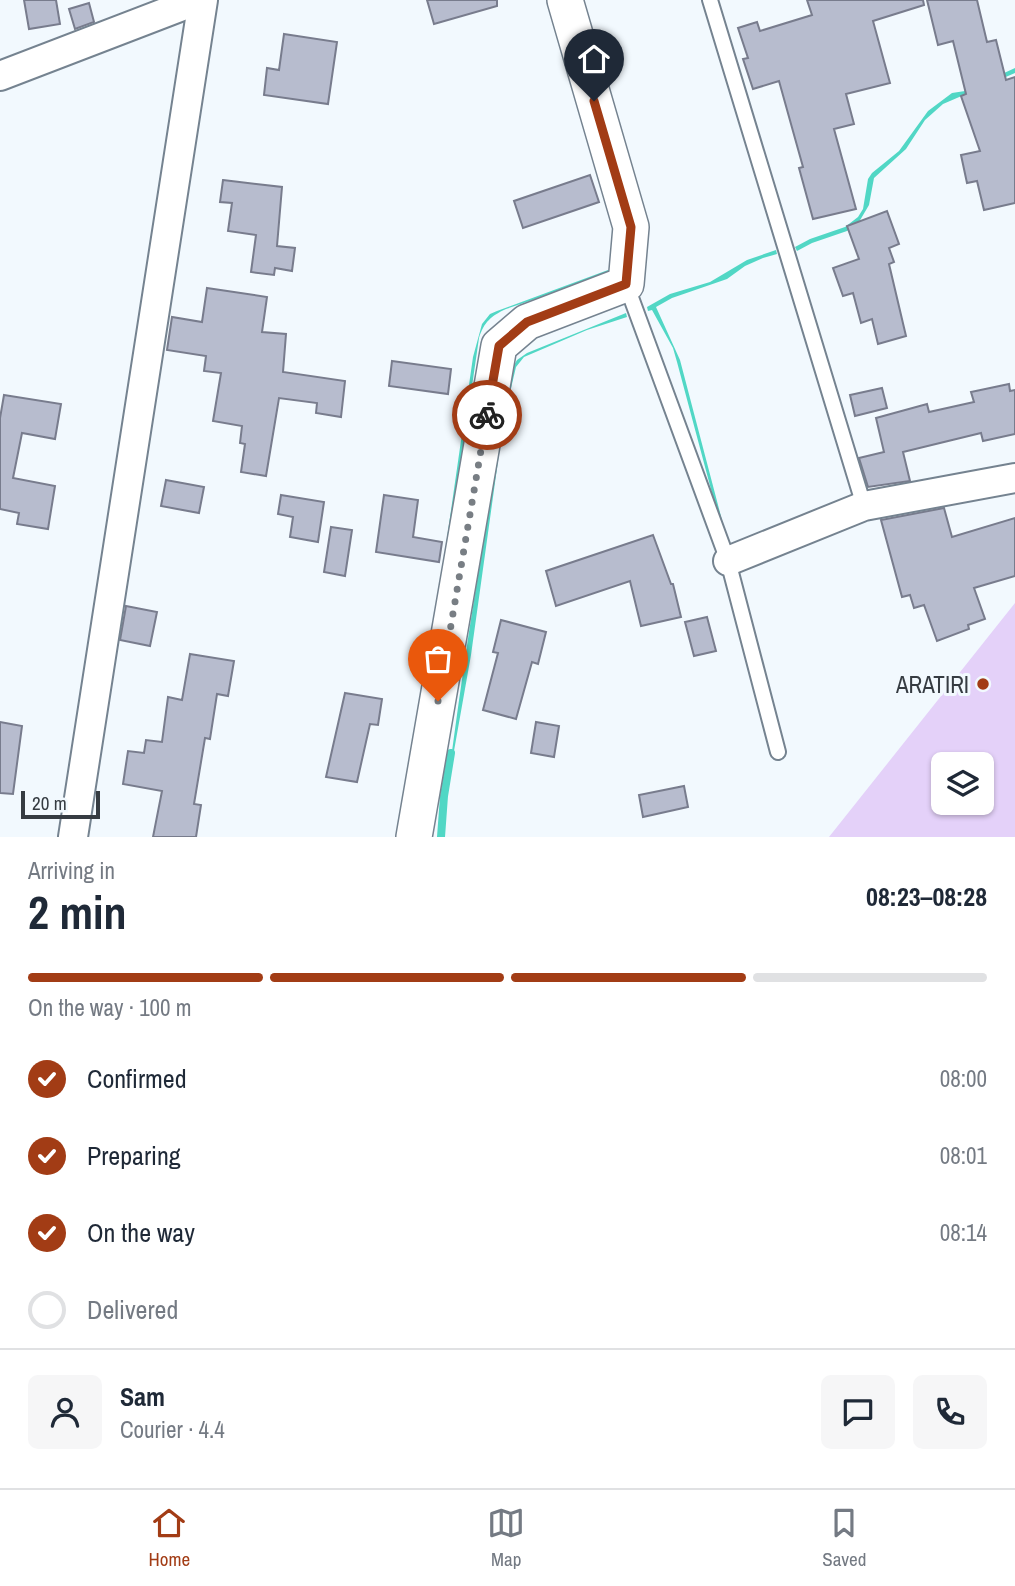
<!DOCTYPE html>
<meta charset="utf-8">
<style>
body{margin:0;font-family:"Archivo Narrow",sans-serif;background:#f6f6f7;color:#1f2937;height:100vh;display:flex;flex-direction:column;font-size:26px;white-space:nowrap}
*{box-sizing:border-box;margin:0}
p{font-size:23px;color:#747a83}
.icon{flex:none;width:38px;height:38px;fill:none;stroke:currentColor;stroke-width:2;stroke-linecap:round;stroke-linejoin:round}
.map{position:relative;height:837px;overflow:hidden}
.sheet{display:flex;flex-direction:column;background:#fff;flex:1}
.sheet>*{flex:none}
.controls{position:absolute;left:931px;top:752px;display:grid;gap:14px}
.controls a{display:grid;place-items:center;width:63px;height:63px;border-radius:10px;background:#fff;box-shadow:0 2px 5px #0004;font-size:35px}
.scale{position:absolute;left:21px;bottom:18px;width:79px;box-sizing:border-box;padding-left:7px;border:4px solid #363c42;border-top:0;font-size:19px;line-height:24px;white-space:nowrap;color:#363c42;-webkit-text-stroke:5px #f2f9fe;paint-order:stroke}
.pin{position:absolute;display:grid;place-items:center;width:60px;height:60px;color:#fff;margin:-72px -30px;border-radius:50% 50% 50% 0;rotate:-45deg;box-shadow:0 0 7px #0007}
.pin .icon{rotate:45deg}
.courier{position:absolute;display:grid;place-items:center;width:70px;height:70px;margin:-35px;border:5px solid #a23c15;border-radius:50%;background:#fff;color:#222;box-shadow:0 2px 9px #0007}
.overview em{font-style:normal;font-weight:800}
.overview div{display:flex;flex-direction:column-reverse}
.overview{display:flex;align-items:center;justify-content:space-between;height:119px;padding:0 28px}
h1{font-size:46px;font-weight:800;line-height:52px}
.bar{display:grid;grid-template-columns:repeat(4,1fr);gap:10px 7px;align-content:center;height:84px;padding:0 28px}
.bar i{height:9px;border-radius:5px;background:#e0e1e3}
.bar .on{background:#a23c15}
.bar p{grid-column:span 4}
.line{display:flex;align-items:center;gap:18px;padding:0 28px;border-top:2px solid #e0e1e3}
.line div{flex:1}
.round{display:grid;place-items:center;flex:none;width:74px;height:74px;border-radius:10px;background:#f6f6f7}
ol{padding:0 28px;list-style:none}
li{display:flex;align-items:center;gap:21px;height:77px}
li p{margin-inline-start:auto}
li .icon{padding:7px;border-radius:50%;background:#a23c15;color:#fff;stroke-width:4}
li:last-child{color:#747a83}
li i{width:38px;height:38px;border:4px solid #e0e1e3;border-radius:50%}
.dock{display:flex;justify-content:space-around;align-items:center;height:98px;border-top:2px solid #e0e1e3;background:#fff;font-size:19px;color:#747a83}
.dock a{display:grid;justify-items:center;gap:4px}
.dock .on{color:#a23c15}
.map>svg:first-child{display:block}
.green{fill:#e4d1f9;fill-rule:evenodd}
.water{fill:#51d7c5}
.pier{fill:#f2f9fe}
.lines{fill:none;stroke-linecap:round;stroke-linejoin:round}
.stream{stroke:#51d7c5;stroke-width:8}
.building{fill:#b7bcce;stroke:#787c8d;stroke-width:2}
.service-casing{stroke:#758390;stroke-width:18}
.minor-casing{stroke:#758390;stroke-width:32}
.tertiary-casing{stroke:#758390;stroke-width:38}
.service{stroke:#fff;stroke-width:14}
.minor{stroke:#fff;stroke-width:28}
.tertiary{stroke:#fff;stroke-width:35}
.done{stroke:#787e84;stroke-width:7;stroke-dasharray:0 12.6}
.route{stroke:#a23c15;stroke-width:9}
.poi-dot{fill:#a23c15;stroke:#f2f9fe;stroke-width:2.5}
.labels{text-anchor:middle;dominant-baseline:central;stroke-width:6;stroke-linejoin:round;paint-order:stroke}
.poi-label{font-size:23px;fill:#363c42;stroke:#f2f9fe;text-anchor:end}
</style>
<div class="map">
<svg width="1015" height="837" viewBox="0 0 1015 837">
<rect width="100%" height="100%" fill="#f2f9fe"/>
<path class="green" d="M1015,603V837H829ZM943,765H982V803H943Z"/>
<g class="water">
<polygon points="1015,68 1015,73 943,104 925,120 906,149 874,178 869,205 859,222 847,231 812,243 797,251 795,247 810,239 845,227 858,217 863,209 868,179 872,173 899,151 928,111 952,93 965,91"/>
<polygon points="776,250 777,254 763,258 745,266 727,279 672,298 656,307 680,360 723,524 720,523 677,362 673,348 652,310 648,311 647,307 670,294 710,282 747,260"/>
<path d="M608,270L609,274L506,309C491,316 484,322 479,338L449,544L446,545L473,357L482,324L490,314L497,311Z"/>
<path d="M626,313L627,317L587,330L524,357L516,367L504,418L471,655L446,796L443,837H441C460,680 485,523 513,367L517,360L527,353Z"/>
</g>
<polygon class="pier" points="400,791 410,793 398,837 391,837"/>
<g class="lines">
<polyline class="stream" points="441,837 444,796 451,753"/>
</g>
<g class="building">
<polygon points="24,0 56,0 60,24 29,29"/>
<polygon points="427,0 497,0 497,6 434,24"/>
<polygon points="807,0 923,0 924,5 873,21 890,83 846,94 854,124 834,129 856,209 813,219 799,168 803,167 779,81 753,89 743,59 748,58 738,28 757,22 760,31 812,15"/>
<polygon points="927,0 977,0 987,42 996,40 1006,80 1015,77 1015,203 984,210 977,181 967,183 961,155 980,151 961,96 966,94 953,41 938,45"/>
<polygon points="89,3 94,22 75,29 69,9"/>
<polygon points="284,34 337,42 328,104 264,95 267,68 279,70"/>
<polygon points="590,175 599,202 523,228 514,201"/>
<polygon points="223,180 282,187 277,246 295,248 292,271 275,268 274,275 251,272 256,235 228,231 232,203 220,202"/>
<polygon points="887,211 899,244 889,248 894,262 889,264 906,336 878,344 872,319 861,323 853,293 843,296 833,268 859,259 847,226"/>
<polygon points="207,288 267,297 262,332 286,334 283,372 345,381 341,417 316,413 317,403 279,398 266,476 241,472 245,444 240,443 242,426 213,421 221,373 204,371 206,356 167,350 172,317 202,322"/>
<polygon points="392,361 451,369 448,394 389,386"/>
<polygon points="1009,384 1010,391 1015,390 1015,434 983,441 981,433 903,452 910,481 868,487 859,458 884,452 876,418 927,404 929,412 974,402 971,392"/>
<polygon points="882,388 887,408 855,416 850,395"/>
<polygon points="4,395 61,404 55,439 22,433 13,478 55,486 48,529 17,524 19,513 0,509 0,418"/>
<polygon points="166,480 204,487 199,513 161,506"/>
<polygon points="281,495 324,502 318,542 290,537 293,517 278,514"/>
<polygon points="384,495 418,500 413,537 442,542 439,562 376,552"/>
<polygon points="944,508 952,537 1015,518 1015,576 974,588 985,619 968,625 969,629 937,641 924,605 914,608 910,595 902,597 881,520"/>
<polygon points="331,527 352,530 345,576 324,572"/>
<polygon points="653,535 671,584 673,584 681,617 641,626 630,581 556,606 546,571"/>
<polygon points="126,606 157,612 150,646 120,640"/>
<polygon points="707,617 716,651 694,656 685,622"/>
<polygon points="501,620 546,632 538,664 532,662 516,719 483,710 498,653 493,652"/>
<polygon points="190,654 234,661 228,696 217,694 210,739 205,738 194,804 201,805 196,837 153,837 162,791 123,784 128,751 144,753 146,740 162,742 168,697 182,700"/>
<polygon points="345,693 382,699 378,725 370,724 357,782 326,777"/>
<polygon points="0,722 22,726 13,794 0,793"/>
<polygon points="536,722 559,726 554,757 531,753"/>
<polygon points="684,786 688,807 643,817 639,795"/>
</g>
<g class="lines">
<defs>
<g id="service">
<polyline points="710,0 864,506"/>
<polyline points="626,284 728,561 778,752"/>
</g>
<g id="minor">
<polyline points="0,76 198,0"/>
<polyline points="728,561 864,506 1015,478"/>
<polyline points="73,837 203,0"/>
</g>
<polyline id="tertiary" points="414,837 499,346 527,322 626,284 631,227 565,0"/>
</defs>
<use href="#service" class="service-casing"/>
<use href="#minor" class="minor-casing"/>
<use href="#tertiary" class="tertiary-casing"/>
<use href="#service" class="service"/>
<use href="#minor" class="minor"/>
<use href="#tertiary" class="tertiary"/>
</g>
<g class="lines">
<polyline class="done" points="438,701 487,415"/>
<polyline class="route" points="487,415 499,346 527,322 626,284 631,227 594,101"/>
</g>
<circle class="poi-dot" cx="983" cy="684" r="7"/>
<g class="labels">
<g class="poi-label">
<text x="969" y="684">ARATIRI</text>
</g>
</g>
</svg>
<div class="controls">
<a><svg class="icon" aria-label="layers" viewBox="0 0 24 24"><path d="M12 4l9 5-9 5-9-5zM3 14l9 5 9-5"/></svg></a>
</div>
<div class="scale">20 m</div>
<div class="pin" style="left:438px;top:701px;background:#ea580c"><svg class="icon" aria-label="bag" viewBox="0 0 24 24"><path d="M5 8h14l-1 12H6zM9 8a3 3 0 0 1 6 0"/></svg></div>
<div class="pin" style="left:594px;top:101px;background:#1f2937"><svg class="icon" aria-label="home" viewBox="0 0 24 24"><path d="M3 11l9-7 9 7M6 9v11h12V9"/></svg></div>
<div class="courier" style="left:487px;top:415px"><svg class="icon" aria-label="bike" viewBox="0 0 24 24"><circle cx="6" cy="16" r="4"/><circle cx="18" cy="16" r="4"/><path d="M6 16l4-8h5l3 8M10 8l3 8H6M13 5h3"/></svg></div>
</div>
<section class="sheet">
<div class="overview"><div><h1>2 min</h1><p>Arriving in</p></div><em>08:23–08:28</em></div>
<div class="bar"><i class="on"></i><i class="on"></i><i class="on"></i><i></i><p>On the way · 100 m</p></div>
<ol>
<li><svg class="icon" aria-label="check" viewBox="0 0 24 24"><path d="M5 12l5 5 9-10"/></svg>Confirmed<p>08:00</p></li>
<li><svg class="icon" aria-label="check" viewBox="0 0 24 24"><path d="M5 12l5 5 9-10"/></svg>Preparing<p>08:01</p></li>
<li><svg class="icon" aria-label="check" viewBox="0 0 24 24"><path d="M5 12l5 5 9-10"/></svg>On the way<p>08:14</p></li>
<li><i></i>Delivered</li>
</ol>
<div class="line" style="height:126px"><a class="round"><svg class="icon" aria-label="person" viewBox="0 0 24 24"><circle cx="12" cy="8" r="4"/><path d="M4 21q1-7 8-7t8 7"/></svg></a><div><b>Sam</b><p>Courier · 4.4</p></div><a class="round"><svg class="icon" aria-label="chat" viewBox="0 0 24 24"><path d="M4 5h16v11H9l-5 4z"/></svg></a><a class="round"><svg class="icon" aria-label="phone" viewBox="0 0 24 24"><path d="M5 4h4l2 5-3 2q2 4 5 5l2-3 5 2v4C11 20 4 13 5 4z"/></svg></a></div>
</section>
<nav class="dock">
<a class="on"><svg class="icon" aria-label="home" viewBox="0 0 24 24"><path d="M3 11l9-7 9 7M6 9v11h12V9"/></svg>Home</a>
<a><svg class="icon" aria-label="map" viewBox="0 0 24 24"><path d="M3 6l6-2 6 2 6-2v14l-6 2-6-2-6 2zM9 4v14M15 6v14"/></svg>Map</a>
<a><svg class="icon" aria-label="saved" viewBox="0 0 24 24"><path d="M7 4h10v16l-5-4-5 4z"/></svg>Saved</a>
</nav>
